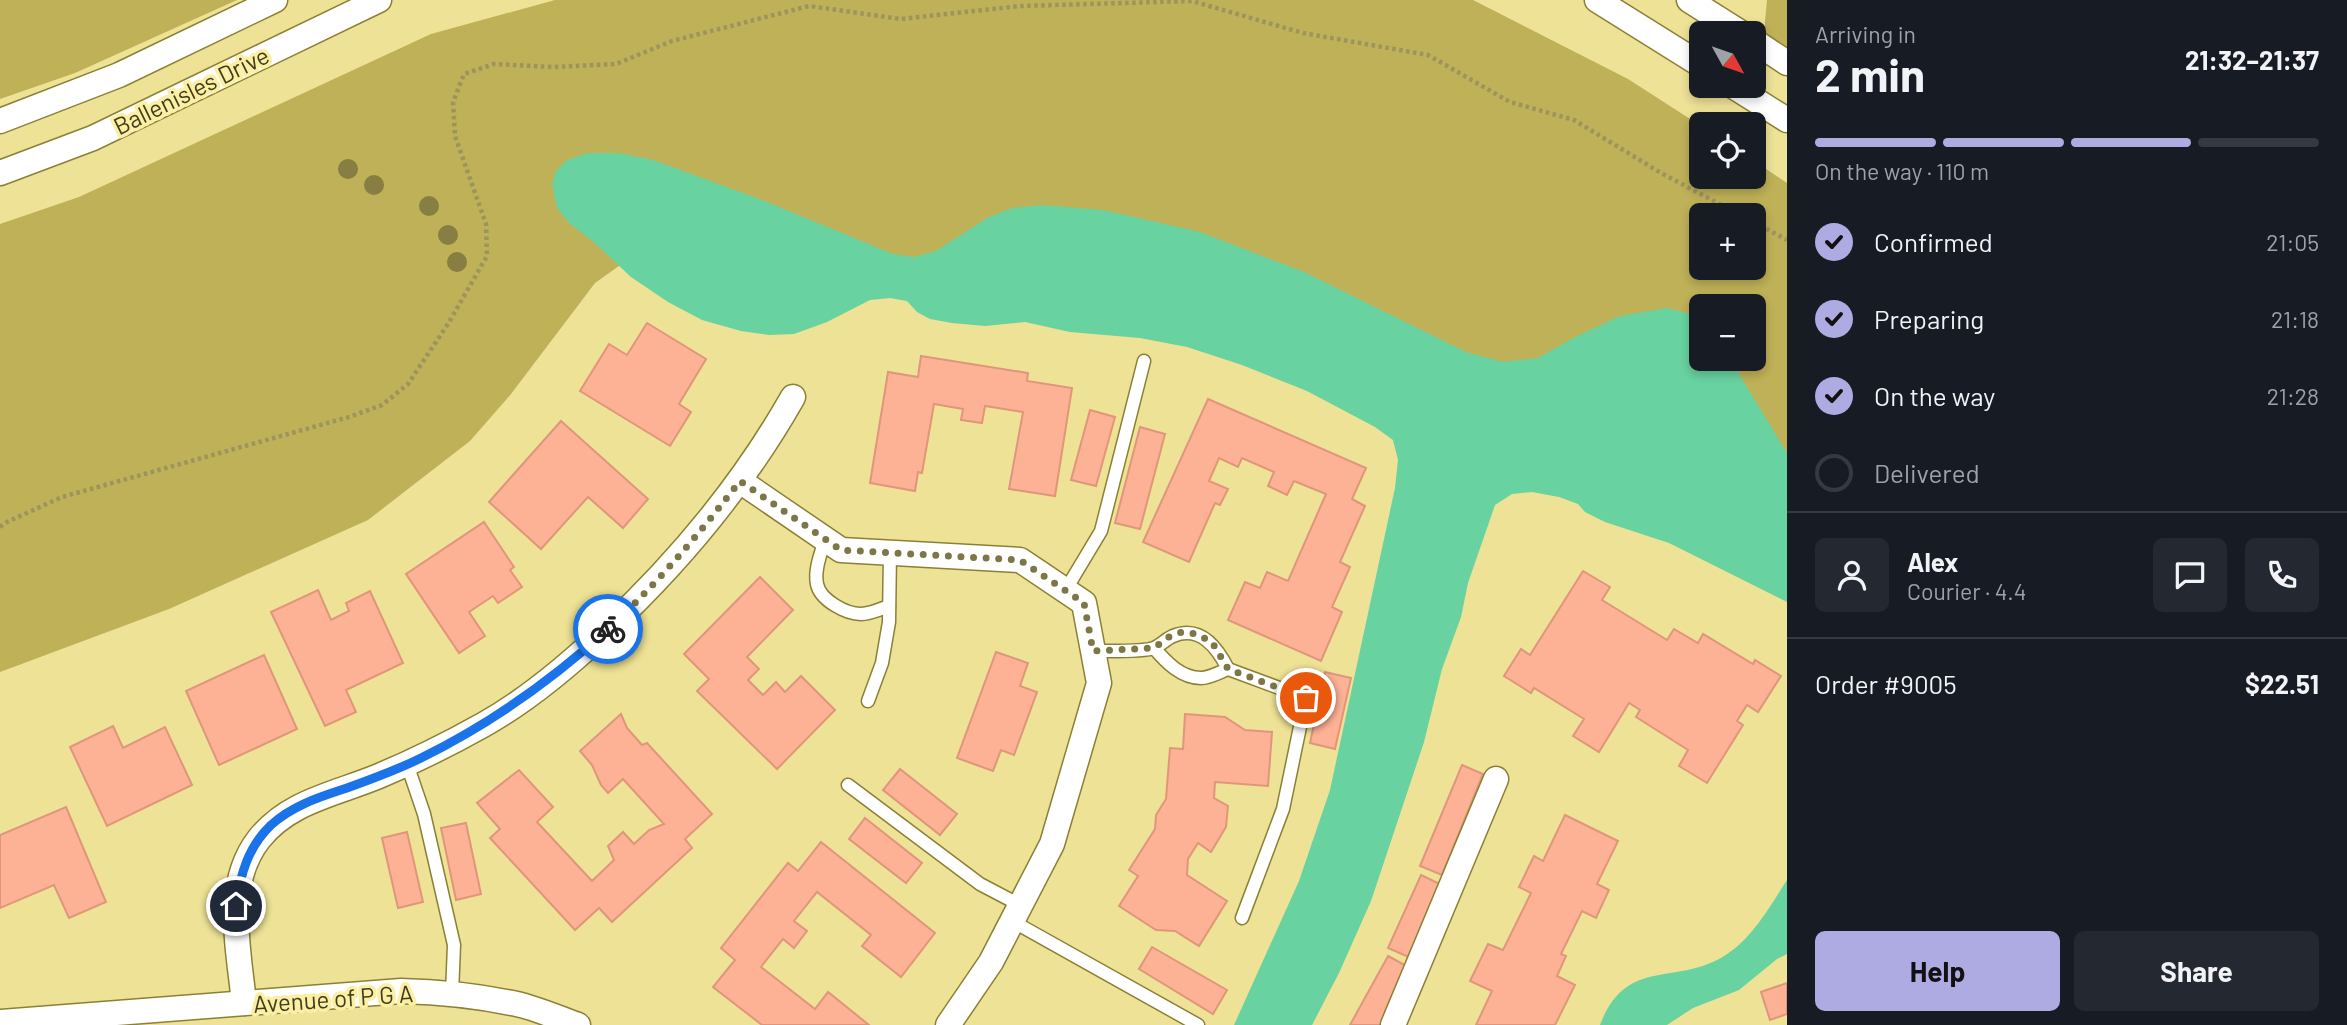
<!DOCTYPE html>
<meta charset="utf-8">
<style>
body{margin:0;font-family:Barlow,sans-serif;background:#242831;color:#f1f3f6;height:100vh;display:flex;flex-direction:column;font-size:26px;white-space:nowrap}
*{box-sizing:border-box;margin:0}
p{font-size:23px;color:#9ea1a6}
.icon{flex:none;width:38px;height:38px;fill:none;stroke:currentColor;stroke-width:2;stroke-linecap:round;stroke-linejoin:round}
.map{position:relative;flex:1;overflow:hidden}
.side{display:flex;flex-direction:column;background:#171b24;width:560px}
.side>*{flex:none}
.needle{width:46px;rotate:130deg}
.tools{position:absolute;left:1689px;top:21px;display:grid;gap:14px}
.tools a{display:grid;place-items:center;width:77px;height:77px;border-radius:10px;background:#171b24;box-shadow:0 4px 10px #0003;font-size:35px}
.pin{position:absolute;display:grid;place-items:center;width:60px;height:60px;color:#fff;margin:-30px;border:4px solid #fff;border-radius:50%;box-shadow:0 2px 7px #0007}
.courier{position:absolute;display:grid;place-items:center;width:70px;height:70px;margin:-35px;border:5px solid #1a73e8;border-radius:50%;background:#fff;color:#222;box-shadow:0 2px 9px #0007}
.head em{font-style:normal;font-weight:700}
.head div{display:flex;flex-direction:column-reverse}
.head{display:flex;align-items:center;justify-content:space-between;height:119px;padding:0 28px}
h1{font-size:46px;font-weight:700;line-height:52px}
.bar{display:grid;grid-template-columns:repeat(4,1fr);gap:10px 7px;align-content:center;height:84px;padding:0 28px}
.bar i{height:9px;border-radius:5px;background:#363941}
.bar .active{background:#aeabe3}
.bar p{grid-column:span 4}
.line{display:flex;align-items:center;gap:18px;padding:0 28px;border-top:2px solid #363941}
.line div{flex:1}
.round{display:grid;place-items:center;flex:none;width:74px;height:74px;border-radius:10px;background:#242831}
ol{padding:0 28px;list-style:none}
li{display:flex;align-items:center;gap:21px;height:77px}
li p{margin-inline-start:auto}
li .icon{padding:7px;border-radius:50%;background:#aeabe3;color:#111;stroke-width:4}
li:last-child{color:#9ea1a6}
li i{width:38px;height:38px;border:4px solid #363941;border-radius:50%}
.action{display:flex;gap:14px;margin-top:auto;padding:14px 28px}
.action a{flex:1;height:80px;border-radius:10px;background:#aeabe3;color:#111;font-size:28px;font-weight:700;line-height:80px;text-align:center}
.action a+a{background:#242831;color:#f1f3f6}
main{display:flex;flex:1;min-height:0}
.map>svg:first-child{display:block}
.green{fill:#bfb157;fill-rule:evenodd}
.water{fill:#68d2a0}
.building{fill:#fdb195;stroke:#df967b;stroke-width:2}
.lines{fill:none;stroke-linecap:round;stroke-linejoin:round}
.lane-casing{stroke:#8b8034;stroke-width:15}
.street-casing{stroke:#8b8034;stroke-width:27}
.path{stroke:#9d945d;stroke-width:4.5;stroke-dasharray:3.5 3.5;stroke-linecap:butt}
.lane{stroke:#fff;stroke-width:12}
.street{stroke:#fff;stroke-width:24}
.tree{fill:#877e43}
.done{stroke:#7d7647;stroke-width:7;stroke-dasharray:0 12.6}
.route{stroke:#1a73e8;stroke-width:9}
.labels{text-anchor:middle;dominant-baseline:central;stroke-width:7;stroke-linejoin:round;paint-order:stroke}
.street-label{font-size:24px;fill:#413c1d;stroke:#faefa2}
</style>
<main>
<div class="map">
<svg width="1787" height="1025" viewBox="0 0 1787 1025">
<rect width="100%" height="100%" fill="#ede295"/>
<g class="green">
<polygon points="0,0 237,0 75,73 0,99"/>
<path d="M555,0H1473L1628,79L1701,126V177H1754V161L1787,183V554L1014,280L640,251L595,283L511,394L470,441L368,520L169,609L0,672V224L79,197L431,34ZM1701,215H1754V268H1701ZM1701,306H1754V359H1701Z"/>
<polygon points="1767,0 1787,0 1787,47 1764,32"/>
</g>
<g class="water">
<polygon points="588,153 619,153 653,160 762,200 893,254 914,257 936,251 987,218 1012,208 1043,205 1103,210 1200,232 1304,272 1466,352 1503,362 1538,358 1575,337 1620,316 1667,308 1687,313 1701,324 1701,359 1730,359 1787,453 1787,602 1669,543 1605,522 1585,512 1578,504 1559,497 1532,492 1512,494 1495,505 1468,583 1461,617 1442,669 1424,742 1371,901 1339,973 1312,1025 1234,1025 1299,881 1330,790 1395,488 1398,460 1393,440 1375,427 1307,391 1242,365 1187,347 1140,338 1070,332 1025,322 985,326 952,323 930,319 917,312 907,301 890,298 870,300 827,322 794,334 769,335 741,331 702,320 668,302 631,277 596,244 569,223 557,208 552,185 556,171 567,160"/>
<path d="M1787,880V954L1777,959L1739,990L1693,1008L1667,1025H1600C1626,958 1672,985 1721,958C1751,941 1769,908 1787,880Z"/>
</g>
<g class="building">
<polygon points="647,323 706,359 679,404 691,412 670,446 580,391 609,344 627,355"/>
<polygon points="921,356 1028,373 1027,381 1072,388 1055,496 1009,489 1023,412 985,406 982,423 961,420 963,409 934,404 922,473 918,472 915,491 870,483 888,372 918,377"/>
<polygon points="1208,399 1366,468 1352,499 1365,506 1340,562 1350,567 1332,607 1342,612 1321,661 1228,620 1245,582 1260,588 1267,572 1288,581 1326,494 1294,481 1287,495 1268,486 1274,472 1242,458 1238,467 1219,458 1209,481 1228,489 1220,505 1215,503 1189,562 1143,542"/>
<polygon points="1090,410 1115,417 1096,486 1071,480"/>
<polygon points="561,421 648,499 623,528 588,497 541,549 489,502"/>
<polygon points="1140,427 1165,434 1140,529 1115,523"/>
<polygon points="484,522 514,567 510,570 522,587 498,603 493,596 469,612 485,636 459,653 406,574"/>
<polygon points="1583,571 1610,587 1602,600 1667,640 1674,629 1698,643 1703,634 1753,664 1755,660 1781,676 1758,712 1747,705 1737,721 1743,725 1707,783 1679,766 1688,750 1636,717 1640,710 1629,703 1599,752 1573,736 1584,719 1534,688 1531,693 1504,676 1521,649 1530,655"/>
<polygon points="760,577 793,610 747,657 759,669 748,680 763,695 776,682 785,692 801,676 835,710 777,769 697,691 709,679 684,654"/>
<polygon points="318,590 331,620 349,611 346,603 370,591 403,663 346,690 356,712 325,726 271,612"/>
<polygon points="996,652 1028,663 1020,686 1037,692 1014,755 1001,750 993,771 957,758"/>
<polygon points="264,655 297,729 219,765 186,691"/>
<polygon points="1325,672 1351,678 1335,749 1310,743"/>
<polygon points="621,714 627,728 642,745 647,743 712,814 685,839 692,848 612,922 599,908 575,930 490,838 500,829 477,803 519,770 553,807 537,822 592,881 614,860 608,846 623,832 634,844 649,830 664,824 623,779 608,793 601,785 592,765 580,751"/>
<polygon points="1185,714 1225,717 1245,730 1272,732 1268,786 1215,782 1214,798 1228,806 1226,827 1211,852 1198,843 1188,859 1187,875 1227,901 1199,946 1175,931 1156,930 1119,906 1138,876 1129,870 1155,829 1156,815 1166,799 1170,748 1183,749"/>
<polygon points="113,726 123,748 165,727 192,785 107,826 70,747"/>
<polygon points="1462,765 1483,774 1442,875 1420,866"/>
<polygon points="900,769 957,814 940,835 883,790"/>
<polygon points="66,807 106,902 69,918 54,885 0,908 0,835"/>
<polygon points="1565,815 1618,841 1597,884 1609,890 1596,918 1582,911 1561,954 1566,956 1557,976 1575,985 1555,1025 1476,1025 1492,991 1470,981 1488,944 1503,950 1531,893 1519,887 1534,856 1543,861"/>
<polygon points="865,818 922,863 906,883 849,839"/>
<polygon points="466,823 481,894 456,900 441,828"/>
<polygon points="407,832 423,902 398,908 382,838"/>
<polygon points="821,842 935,933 901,977 862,946 871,935 817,892 794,921 807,931 794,948 783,939 761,967 815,1009 828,992 869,1025 762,1025 713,987 735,960 721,948 788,863 798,871"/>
<polygon points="1421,875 1446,887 1413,959 1388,948"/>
<polygon points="1152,947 1227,990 1213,1014 1139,969"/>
<polygon points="1388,956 1412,969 1381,1025 1350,1025"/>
<polygon points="1787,983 1787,1014 1770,1020 1761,992"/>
</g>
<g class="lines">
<defs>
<g id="lane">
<path d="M825,540C821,553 814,570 817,584C820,600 846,614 861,614C870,614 881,609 889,606"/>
<polyline points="1065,591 1101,531 1144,361"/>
<path d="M1093,651C1107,651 1143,652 1154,648C1161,645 1166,639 1173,636C1200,625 1217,647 1228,669C1220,672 1210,678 1201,678C1181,678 1166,662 1154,648"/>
<polyline points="1228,669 1306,698 1283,809 1242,918"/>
<polyline points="868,701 882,663 889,622 890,552"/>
<polyline points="407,764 424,814 454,945 452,994"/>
<polyline points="848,785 980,884 1020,905"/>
<polyline points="1012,921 1198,1025"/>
</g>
<g id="street">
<polyline points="1597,0 1701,65"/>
<polyline points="1689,0 1741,33"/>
<polyline points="1754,41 1787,63"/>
<polyline points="1733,86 1787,120"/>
<polyline points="0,121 119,75 275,0"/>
<polyline points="0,173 93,138 379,0"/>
<polyline points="740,481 841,550 1020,560 1084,603 1099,683 1052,844 991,962 948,1025"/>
<path d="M244,1003C239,950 223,885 259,839C289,801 336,794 379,776C415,761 449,744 483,725C528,700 568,666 605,631C679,562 743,485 793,397"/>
<path d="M0,1022L401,991C441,992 481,996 521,1005C540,1010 559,1018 578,1025"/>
<polyline points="1393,1025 1496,779"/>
</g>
</defs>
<use href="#lane" class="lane-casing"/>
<use href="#street" class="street-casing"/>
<g class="path">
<polyline points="1754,222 1787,240"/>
<polyline points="0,527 7,522 62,497 349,417 382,405 408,384 448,324 487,256 486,224 455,136 453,102 464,74 494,64 553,67 616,64 672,41 809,6 901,19 1020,6 1192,1 1303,33 1428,55 1510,102 1574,120 1661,173 1740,215"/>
</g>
<use href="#lane" class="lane"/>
<use href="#street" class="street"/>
</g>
<g class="tree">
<circle cx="348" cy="169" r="10"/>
<circle cx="374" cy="185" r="10"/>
<circle cx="429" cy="206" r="10"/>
<circle cx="448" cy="235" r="10"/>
<circle cx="457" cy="262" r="10"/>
</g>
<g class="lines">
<path class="done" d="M608,629C657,584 699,534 740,481L841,550L1020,560L1084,603L1093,651L1154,648L1169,637L1182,632L1196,634L1212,642L1228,669L1306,698"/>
<path class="route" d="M236,906C240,875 248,847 271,825C293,805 320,797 347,788C372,779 397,770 421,758C490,724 551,681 608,629"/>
</g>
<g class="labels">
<g class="street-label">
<text transform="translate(191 90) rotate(-26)">Ballenisles Drive</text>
<text transform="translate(333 998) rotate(-4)">Avenue of P G A</text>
</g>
</g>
</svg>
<div class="tools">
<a><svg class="needle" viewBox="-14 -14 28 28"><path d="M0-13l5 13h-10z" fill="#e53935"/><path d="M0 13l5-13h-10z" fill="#9ea1a6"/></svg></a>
<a><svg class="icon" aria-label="locate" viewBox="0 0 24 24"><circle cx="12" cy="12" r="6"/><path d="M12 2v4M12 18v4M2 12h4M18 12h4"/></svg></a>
<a>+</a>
<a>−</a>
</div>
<div class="pin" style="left:1306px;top:698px;background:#ea580c"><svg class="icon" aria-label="bag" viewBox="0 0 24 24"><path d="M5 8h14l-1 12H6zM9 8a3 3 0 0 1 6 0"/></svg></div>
<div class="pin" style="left:236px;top:906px;background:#1f2937"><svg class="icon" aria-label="home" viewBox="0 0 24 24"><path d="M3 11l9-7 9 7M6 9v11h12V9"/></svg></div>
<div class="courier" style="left:608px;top:629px"><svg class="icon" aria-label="bike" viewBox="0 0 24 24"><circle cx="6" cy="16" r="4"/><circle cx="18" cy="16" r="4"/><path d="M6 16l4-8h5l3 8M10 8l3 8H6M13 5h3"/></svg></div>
</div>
<section class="side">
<div class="head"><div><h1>2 min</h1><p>Arriving in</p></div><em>21:32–21:37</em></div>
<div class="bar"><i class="active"></i><i class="active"></i><i class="active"></i><i></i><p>On the way · 110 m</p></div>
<ol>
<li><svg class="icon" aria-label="check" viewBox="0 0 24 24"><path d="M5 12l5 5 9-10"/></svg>Confirmed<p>21:05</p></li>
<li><svg class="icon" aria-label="check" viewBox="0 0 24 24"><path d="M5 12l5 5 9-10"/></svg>Preparing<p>21:18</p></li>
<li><svg class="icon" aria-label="check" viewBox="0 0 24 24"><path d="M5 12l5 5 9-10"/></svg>On the way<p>21:28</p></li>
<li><i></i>Delivered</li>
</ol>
<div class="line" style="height:126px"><a class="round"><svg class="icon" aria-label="person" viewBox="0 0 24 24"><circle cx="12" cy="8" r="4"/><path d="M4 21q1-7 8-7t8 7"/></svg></a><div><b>Alex</b><p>Courier · 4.4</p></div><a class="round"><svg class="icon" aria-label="chat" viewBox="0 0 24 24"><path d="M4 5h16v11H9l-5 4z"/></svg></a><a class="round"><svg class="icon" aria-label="phone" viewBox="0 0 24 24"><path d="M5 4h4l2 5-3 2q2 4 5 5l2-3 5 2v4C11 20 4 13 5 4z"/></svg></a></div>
<div class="line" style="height:91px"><div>Order #9005</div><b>$22.51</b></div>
<div class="action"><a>Help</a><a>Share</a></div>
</section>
</main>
